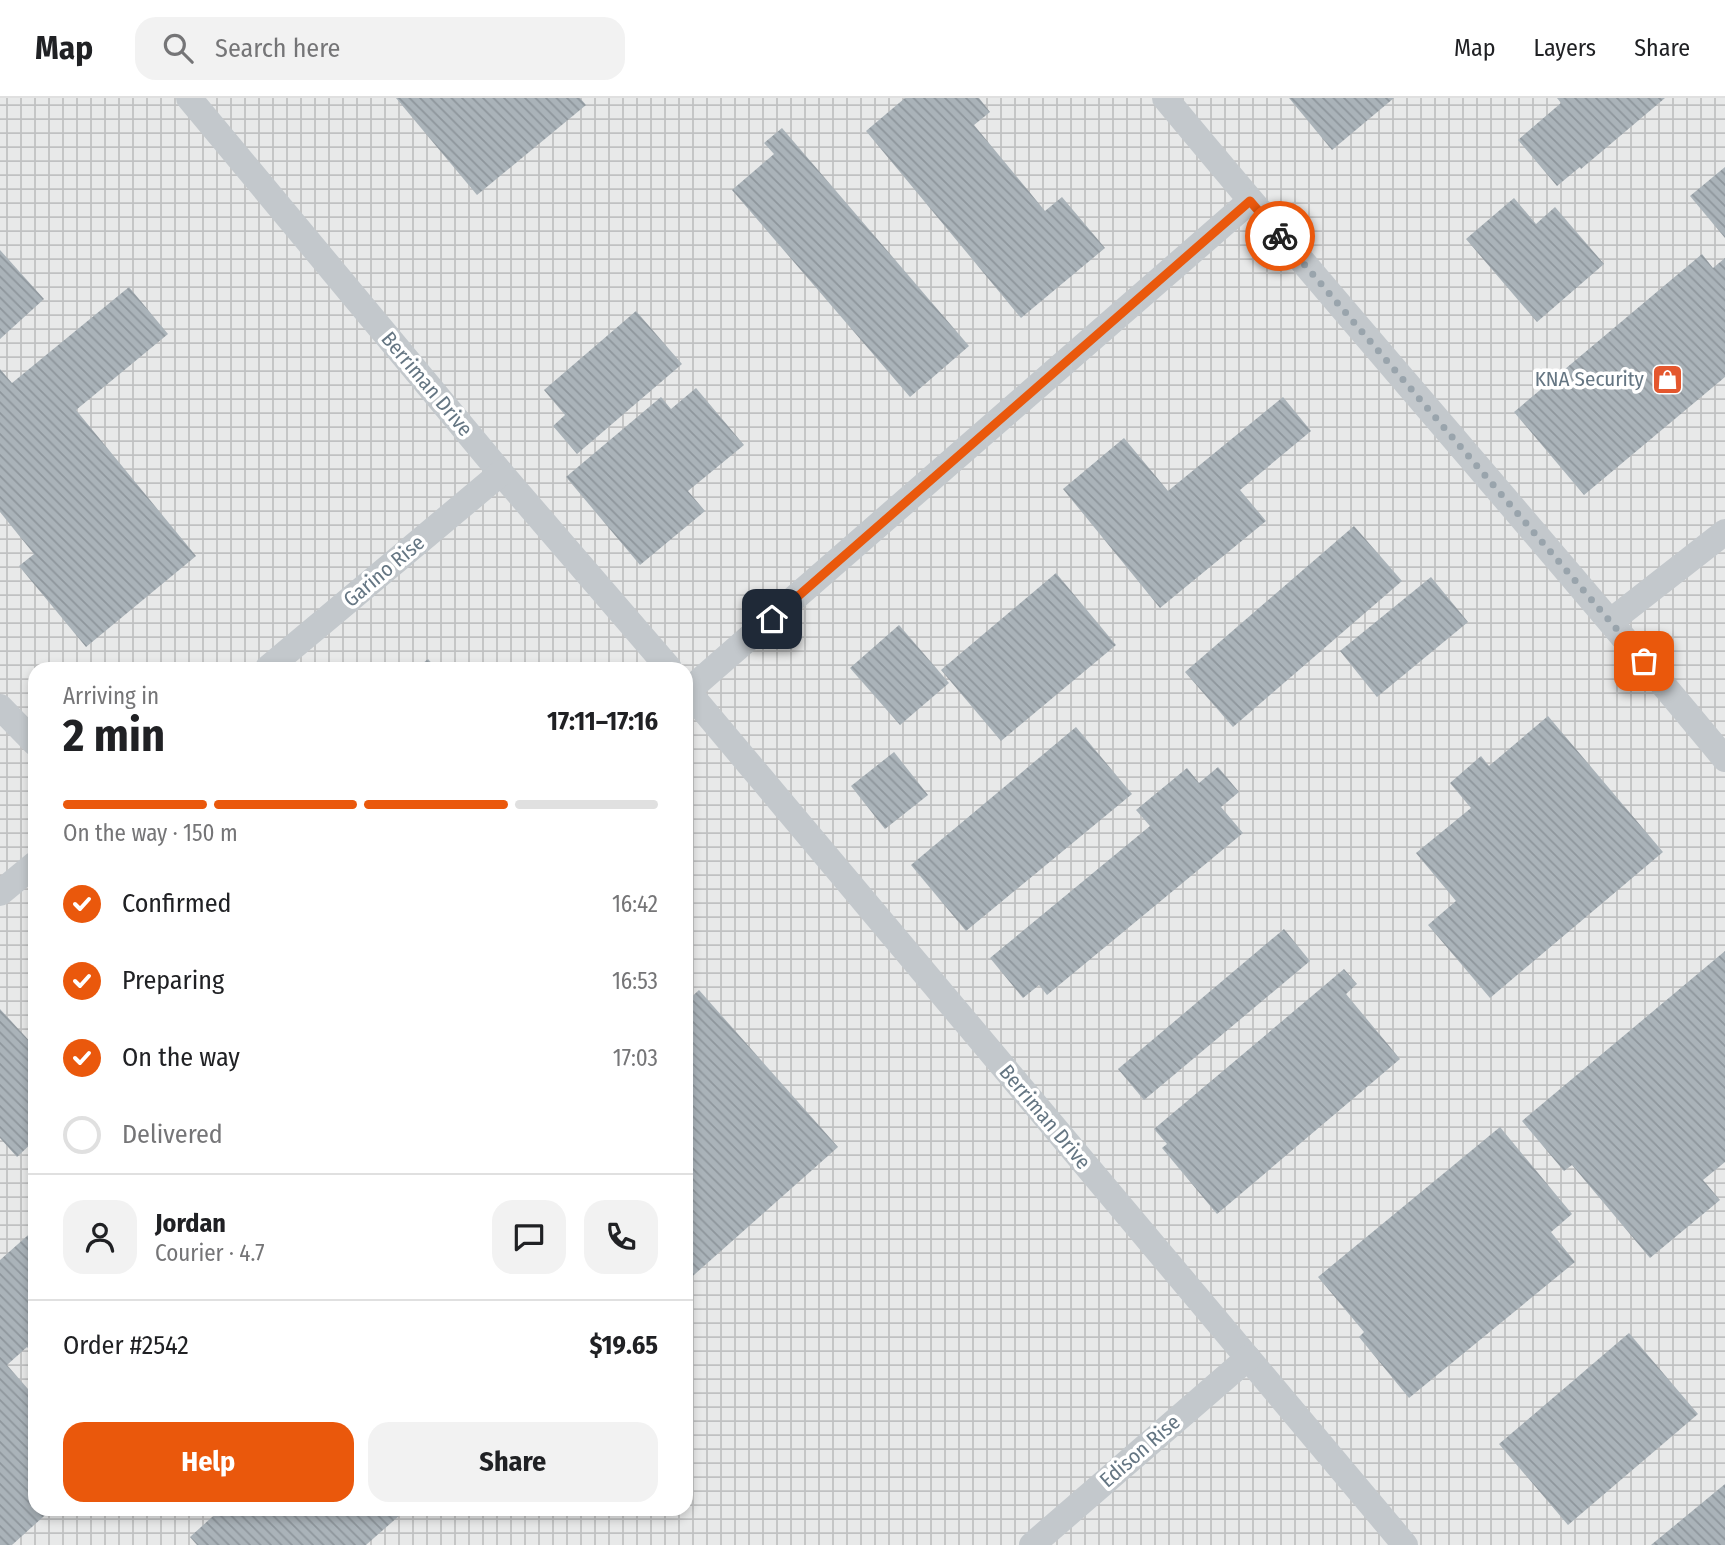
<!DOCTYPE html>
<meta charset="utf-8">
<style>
body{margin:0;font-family:"Fira Sans Condensed",sans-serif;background:#f2f2f2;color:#202124;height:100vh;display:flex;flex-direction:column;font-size:26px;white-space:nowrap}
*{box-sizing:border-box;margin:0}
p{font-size:23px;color:#757577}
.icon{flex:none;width:38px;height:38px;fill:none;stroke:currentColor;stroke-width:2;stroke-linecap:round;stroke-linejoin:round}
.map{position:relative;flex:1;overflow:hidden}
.sheet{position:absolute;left:28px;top:564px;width:665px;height:854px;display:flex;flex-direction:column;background:#fff;border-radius:21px;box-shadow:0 4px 10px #0003}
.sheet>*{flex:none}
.pin{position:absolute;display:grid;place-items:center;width:60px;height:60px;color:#fff;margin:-30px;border-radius:14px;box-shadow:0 4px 10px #0006}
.courier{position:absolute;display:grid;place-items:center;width:70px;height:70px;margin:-35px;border:5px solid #ea580c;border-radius:50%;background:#fff;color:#222;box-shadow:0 2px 9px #0007}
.headline em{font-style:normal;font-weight:700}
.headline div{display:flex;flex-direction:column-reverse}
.headline{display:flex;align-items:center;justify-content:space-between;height:119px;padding:0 35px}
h1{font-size:46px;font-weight:700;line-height:52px}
.bar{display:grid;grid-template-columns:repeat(4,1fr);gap:10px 7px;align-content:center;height:84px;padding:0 35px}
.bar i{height:9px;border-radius:5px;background:#e0e0e0}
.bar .selected{background:#ea580c}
.bar p{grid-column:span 4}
.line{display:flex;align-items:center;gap:18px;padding:0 35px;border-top:2px solid #e0e0e0}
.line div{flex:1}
.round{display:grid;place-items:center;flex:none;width:74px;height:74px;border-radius:21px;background:#f2f2f2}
ol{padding:0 35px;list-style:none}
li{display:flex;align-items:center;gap:21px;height:77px}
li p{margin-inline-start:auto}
li .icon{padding:7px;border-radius:50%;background:#ea580c;color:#fff;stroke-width:4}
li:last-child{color:#757577}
li i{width:38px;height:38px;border:4px solid #e0e0e0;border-radius:50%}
.button{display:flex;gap:14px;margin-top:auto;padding:14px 35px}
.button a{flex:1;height:80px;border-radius:21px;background:#ea580c;color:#fff;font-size:28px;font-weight:700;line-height:80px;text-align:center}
.button a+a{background:#f2f2f2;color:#202124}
header{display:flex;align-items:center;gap:42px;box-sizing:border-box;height:98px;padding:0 35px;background:#fff;border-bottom:2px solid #e0e0e0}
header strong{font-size:33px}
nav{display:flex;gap:38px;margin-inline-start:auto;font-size:24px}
.search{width:490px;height:63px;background:#f2f2f2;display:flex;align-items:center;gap:18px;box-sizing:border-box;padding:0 24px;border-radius:21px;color:#757577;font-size:26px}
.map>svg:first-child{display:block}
.industrial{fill:url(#industrial-grid);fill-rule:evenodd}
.building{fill:url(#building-back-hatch)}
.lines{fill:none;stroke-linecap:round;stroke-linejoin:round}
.street{stroke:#c3c8cc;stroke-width:26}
.done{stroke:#99a4ac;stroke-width:7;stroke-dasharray:0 12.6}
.route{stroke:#ea580c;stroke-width:9}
.labels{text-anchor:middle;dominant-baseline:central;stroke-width:7;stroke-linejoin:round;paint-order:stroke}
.poi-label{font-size:21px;fill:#657683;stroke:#fff;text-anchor:end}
.street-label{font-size:21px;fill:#657683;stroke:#fff}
</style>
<header>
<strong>Map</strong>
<div class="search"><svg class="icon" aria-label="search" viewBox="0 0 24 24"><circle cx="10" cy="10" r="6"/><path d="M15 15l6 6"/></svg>Search here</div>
<nav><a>Map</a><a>Layers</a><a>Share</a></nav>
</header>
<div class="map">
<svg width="1725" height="1447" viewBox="0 0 1725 1447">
<defs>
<pattern id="industrial-grid" width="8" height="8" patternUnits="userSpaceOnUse" patternTransform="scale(1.75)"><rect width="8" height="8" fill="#e8e9e9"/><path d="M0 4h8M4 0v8" fill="none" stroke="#c0c1c2"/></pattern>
<pattern id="building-back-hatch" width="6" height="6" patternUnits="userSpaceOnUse" patternTransform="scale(1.75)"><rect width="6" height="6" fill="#aab3b9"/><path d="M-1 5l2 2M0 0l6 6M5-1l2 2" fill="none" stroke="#8e969c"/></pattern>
</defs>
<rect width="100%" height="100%" fill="#fafaf8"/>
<path class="industrial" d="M0,0H1725V1447H0ZM35,570H686V1410H35Z"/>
<g class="building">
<polygon points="396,0 580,0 586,7 477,97"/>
<polygon points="905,0 979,0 990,14 974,27 1045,113 1062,99 1105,150 1021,220 866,33"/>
<polygon points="1289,0 1394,0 1332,52"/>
<polygon points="1557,0 1665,0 1581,71 1580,69 1557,88 1518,42 1561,5"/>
<polygon points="782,30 969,248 910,299 732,92 774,56 764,45"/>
<polygon points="1725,69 1725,140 1690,98"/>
<polygon points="1514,100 1536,126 1555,109 1604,166 1537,224 1466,141"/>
<polygon points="0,152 44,201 0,241"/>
<polygon points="1702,156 1713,170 1725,160 1725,279 1584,397 1514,314"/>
<polygon points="129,189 168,236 76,312 196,458 86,549 19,468 34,456 0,414 0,271 12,285"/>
<polygon points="636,213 682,266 577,356 553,328 565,317 544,292"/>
<polygon points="696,290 744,347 688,393 705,413 640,467 566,379 661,299 671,311"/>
<polygon points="1283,299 1311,333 1240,392 1266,423 1160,510 1063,391 1124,340 1168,393"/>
<polygon points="1354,428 1402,483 1233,629 1185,574"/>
<polygon points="1056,475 1116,547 1001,643 941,572"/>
<polygon points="1431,479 1468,524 1377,599 1340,553"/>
<polygon points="899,527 949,585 900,627 850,570"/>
<polygon points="428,561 436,570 417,570"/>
<polygon points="1548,618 1663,754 1490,900 1428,827 1456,803 1416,755 1471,710 1450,685 1481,658 1489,668"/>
<polygon points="1076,629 1132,696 966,833 911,767"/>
<polygon points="894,654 928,697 885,731 851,688"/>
<polygon points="1218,669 1239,694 1221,709 1243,735 1047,897 1039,887 1023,900 990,860 1150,728 1136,712 1187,670 1199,685"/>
<polygon points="1284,831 1310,863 1144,1002 1118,971"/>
<polygon points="1725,853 1725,1064 1703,1082 1720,1102 1650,1160 1572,1067 1564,1073 1522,1023"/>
<polygon points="1344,871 1357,886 1346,896 1400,961 1217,1116 1162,1050 1167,1046 1154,1031"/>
<polygon points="699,892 838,1049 686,1184 686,904"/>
<polygon points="0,911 35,949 35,1042 17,1059 0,1040"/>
<polygon points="1500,1029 1572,1116 1551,1134 1575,1164 1409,1300 1359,1239 1364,1234 1318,1179"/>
<polygon points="35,1131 35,1258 27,1249 7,1267 35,1299 35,1410 53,1410 12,1447 0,1447 0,1162"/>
<polygon points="1629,1235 1698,1316 1568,1427 1499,1346"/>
<polygon points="1725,1386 1725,1447 1651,1447"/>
<polygon points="222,1410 408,1410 366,1447 197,1447 190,1439"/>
</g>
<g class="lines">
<g class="street">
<polyline points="189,0 501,375 669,570"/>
<path d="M1165,0C1349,222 1541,438 1725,661"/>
<polyline points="1611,523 1725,434"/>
<polyline points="268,570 501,375"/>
<polyline points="686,591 1405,1447"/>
<polyline points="688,593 1250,103"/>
<polyline points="0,609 35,645"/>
<polyline points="0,795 35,766"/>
<polyline points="1032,1447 1248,1260"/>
</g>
</g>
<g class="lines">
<polyline class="done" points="1280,138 1644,563"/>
<polyline class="route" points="772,521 1250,103 1280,138"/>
</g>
<defs>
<symbol id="shop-square" viewBox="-11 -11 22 22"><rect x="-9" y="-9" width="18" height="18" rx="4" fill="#e4572e" stroke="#fff"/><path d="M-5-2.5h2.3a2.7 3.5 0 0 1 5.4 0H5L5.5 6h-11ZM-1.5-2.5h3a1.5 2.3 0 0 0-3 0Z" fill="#fff"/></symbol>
</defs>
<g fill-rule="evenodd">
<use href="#shop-square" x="1650" y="264" width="35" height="35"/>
</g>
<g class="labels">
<g class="poi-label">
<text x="1644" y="281">KNA Security</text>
</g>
<g class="street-label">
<text transform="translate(427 286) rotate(50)">Berriman Drive</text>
<text transform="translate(384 473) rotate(-40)">Garino Rise</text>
<text transform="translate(1045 1019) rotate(50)">Berriman Drive</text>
<text transform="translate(1140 1353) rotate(-41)">Edison Rise</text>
</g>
</g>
</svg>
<div class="pin" style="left:1644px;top:563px;background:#ea580c"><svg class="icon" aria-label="bag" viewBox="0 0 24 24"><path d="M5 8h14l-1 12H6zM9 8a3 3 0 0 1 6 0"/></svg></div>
<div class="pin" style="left:772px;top:521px;background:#1f2937"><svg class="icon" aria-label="home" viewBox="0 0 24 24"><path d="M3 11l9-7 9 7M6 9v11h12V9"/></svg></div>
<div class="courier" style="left:1280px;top:138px"><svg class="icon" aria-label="bike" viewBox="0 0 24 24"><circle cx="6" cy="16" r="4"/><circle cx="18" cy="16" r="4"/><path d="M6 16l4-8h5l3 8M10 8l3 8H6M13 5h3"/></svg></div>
<section class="sheet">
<div class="headline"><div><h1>2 min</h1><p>Arriving in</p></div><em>17:11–17:16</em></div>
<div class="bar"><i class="selected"></i><i class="selected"></i><i class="selected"></i><i></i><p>On the way · 150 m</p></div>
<ol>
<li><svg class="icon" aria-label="check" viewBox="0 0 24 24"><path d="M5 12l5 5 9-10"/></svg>Confirmed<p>16:42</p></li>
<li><svg class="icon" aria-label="check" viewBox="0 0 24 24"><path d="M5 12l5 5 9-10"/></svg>Preparing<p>16:53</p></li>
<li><svg class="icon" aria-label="check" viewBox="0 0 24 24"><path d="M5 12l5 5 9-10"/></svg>On the way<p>17:03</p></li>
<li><i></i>Delivered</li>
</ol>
<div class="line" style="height:126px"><a class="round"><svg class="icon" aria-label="person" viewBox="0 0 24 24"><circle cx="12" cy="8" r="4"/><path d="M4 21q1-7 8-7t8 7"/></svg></a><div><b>Jordan</b><p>Courier · 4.7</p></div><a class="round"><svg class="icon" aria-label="chat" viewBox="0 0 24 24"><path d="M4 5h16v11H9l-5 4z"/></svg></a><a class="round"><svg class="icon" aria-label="phone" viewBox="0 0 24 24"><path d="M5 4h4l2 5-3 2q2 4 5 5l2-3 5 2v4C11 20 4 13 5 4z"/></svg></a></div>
<div class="line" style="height:91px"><div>Order #2542</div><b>$19.65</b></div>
<div class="button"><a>Help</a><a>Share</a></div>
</section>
</div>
